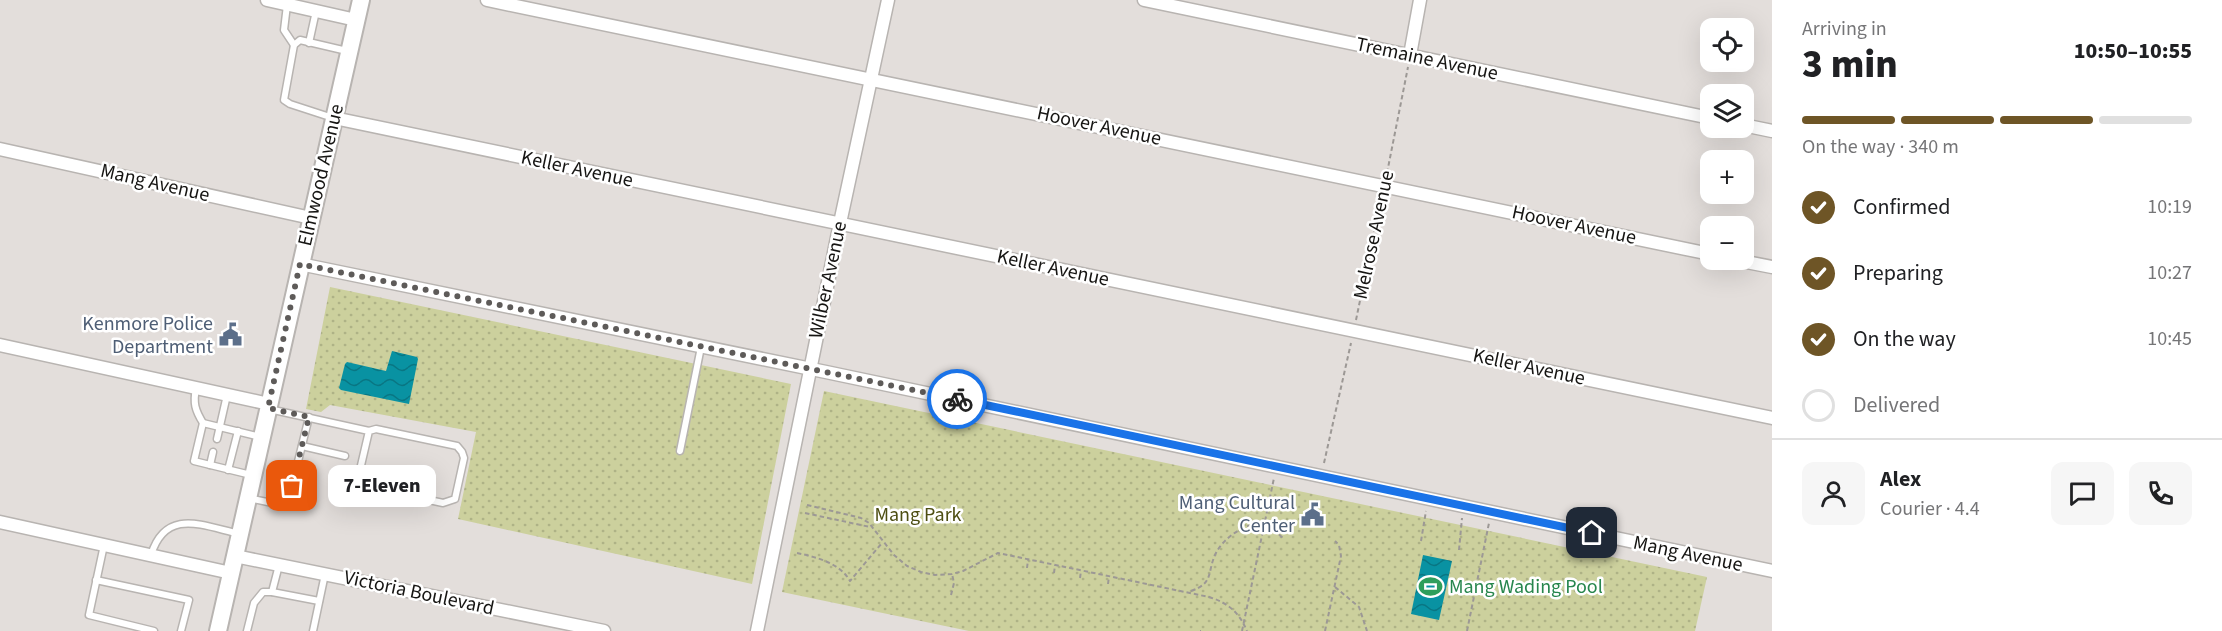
<!DOCTYPE html>
<meta charset="utf-8">
<style>
body{margin:0;font-family:"Source Sans 3",sans-serif;background:#f6f6f6;color:#202124;height:100vh;display:flex;flex-direction:column;font-size:22px;white-space:nowrap}
*{box-sizing:border-box;margin:0}
p{font-size:20px;color:#757577}
.icon{flex:none;width:33px;height:33px;fill:none;stroke:currentColor;stroke-width:2;stroke-linecap:round;stroke-linejoin:round}
.map{position:relative;flex:1;overflow:hidden}
.panel{display:flex;flex-direction:column;background:#fff;width:450px}
.panel>*{flex:none}
.tools{position:absolute;left:1700px;top:18px;display:grid;gap:12px}
.tools a{display:grid;place-items:center;width:54px;height:54px;border-radius:12px;background:#fff;box-shadow:0 6px 24px #0002;font-size:30px}
.pin{position:absolute;display:grid;place-items:center;width:51px;height:51px;color:#fff;margin:-26px;border-radius:12px;box-shadow:0 3px 9px #0006}
.courier{position:absolute;display:grid;place-items:center;width:60px;height:60px;margin:-30px;border:4px solid #1a73e8;border-radius:50%;background:#fff;color:#222;box-shadow:0 2px 8px #0007}
.bubble{position:absolute;height:42px;border-radius:12px;background:#fff;box-shadow:0 6px 24px #0002;font-size:20px;font-weight:800;line-height:42px;text-align:center}
.head em{font-style:normal;font-weight:800}
.head div{display:flex;flex-direction:column-reverse}
.head{display:flex;align-items:center;justify-content:space-between;height:102px;padding:0 30px}
h1{font-size:39px;font-weight:800;line-height:45px}
.bar{display:grid;grid-template-columns:repeat(4,1fr);gap:9px 6px;align-content:center;height:72px;padding:0 30px}
.bar i{height:8px;border-radius:4px;background:#e0e0e0}
.bar .selected{background:#6e5526}
.bar p{grid-column:span 4}
.line{display:flex;align-items:center;gap:15px;padding:0 30px;border-top:2px solid #e0e0e0}
.line div{flex:1}
.round{display:grid;place-items:center;flex:none;width:63px;height:63px;border-radius:12px;background:#f6f6f6}
ol{padding:0 30px;list-style:none}
li{display:flex;align-items:center;gap:18px;height:66px}
li p{margin-inline-start:auto}
li .icon{padding:6px;border-radius:50%;background:#6e5526;color:#fff;stroke-width:4}
li:last-child{color:#757577}
li i{width:33px;height:33px;border:3px solid #e0e0e0;border-radius:50%}
main{display:flex;flex:1;min-height:0}
.map>svg:first-child{display:block}
.park{fill:url(#park-dots)}
.water{fill:url(#water-waves)}
.lines{fill:none;stroke-linecap:round;stroke-linejoin:round}
.lane-casing{stroke:#b8b4b1;stroke-width:9}
.street-casing{stroke:#b8b4b1;stroke-width:15}
.secondary-casing{stroke:#b8b4b1;stroke-width:20}
.path{stroke:#9c9895;stroke-width:2;stroke-dasharray:4.5 3;stroke-linecap:butt}
.lane{stroke:#fff;stroke-width:6}
.street{stroke:#fff;stroke-width:12}
.secondary{stroke:#fff;stroke-width:16}
.done{stroke:#5e5b59;stroke-width:6;stroke-dasharray:0 10.8}
.route{stroke:#1a73e8;stroke-width:8}
.labels{text-anchor:middle;dominant-baseline:central;stroke-width:5;stroke-linejoin:round;paint-order:stroke}
.street-label{font-size:20px;fill:#161513;stroke:#fff}
.service-label{font-size:20px;fill:#4e5e75;stroke:#fff;text-anchor:end}
.park-label{font-size:20px;fill:#4d4e12;stroke:#fff}
.leisure-label{font-size:20px;fill:#27864d;stroke:#fff;text-anchor:start}
</style>
<main>
<div class="map">
<svg width="1772" height="631" viewBox="0 0 1772 631">
<defs>
<pattern id="park-dots" width="8" height="8" patternUnits="userSpaceOnUse" patternTransform="scale(1.5)"><rect width="8" height="8" fill="#ccd09d"/><path d="M2 2h.1M6 6h.1" fill="none" stroke="#aeb286" stroke-width="1.8" stroke-linecap="round"/></pattern>
<pattern id="water-waves" width="16" height="10" patternUnits="userSpaceOnUse" patternTransform="scale(1.5)"><rect width="16" height="10" fill="#0992a2"/><path d="M0 5q4-4 8 0t8 0" fill="none" stroke="#097683"/></pattern>
</defs>
<rect width="100%" height="100%" fill="#e3dedb"/>
<g class="park">
<polygon points="330,287 791,384 752,584 458,519 476,432 330,405 321,412 306,409"/>
<polygon points="824,391 1707,577 1695,631 969,631 782,592"/>
</g>
<g class="water">
<polygon points="392,351 417,357 418,359 409,404 341,390 339,388 345,364 347,362 386,371"/>
<polygon points="1423,555 1452,561 1439,620 1411,614"/>
</g>
<g class="lines">
<defs>
<g id="lane">
<polyline points="287,5 284,30 294,45"/>
<polyline points="309,43 316,11"/>
<polyline points="333,118 290,104 284,100 294,45 300,40 347,51"/>
<path d="M196,388C193,403 195,410 203,423"/>
<polyline points="269,409 369,431 359,474 362,481 369,487 443,503 455,499 464,458 462,452 457,446 376,429 369,431"/>
<polyline points="217,439 227,395"/>
<polyline points="302,446 345,456"/>
<polyline points="680,451 701,347"/>
<polyline points="210,465 213,452"/>
<polyline points="228,470 238,431"/>
<polyline points="251,475 194,461 203,423 261,437"/>
<polyline points="248,498 287,506 309,417"/>
<polyline points="104,545 89,615 154,631"/>
<path d="M151,555C166,507 203,526 240,534"/>
<polyline points="279,565 272,592 319,601"/>
<polyline points="96,580 189,600 181,631"/>
<polyline points="247,631 254,603 263,592 272,592"/>
<polyline points="313,631 325,574"/>
</g>
<g id="street">
<polyline points="267,0 356,20"/>
<polyline points="487,0 1710,254"/>
<polyline points="1144,0 1710,118"/>
<polyline points="1410,55 1420,0"/>
<polyline points="334,118 1772,418"/>
<polyline points="1743,125 1772,131"/>
<polyline points="0,149 311,218"/>
<polyline points="1736,260 1772,267"/>
<polyline points="300,264 826,372 1772,571"/>
<polyline points="0,345 269,404"/>
<polyline points="0,522 231,573"/>
<polyline points="235,556 604,631"/>
<polyline points="757,631 840,223 888,0"/>
</g>
<polyline id="secondary" points="218,631 361,0"/>
</defs>
<use href="#lane" class="lane-casing"/>
<use href="#street" class="street-casing"/>
<use href="#secondary" class="secondary-casing"/>
<g class="path">
<polyline points="1387,173 1408,67"/>
<polyline points="1356,320 1381,199"/>
<polyline points="1324,463 1351,343"/>
<path d="M807,505L861,518L869,523L894,555L907,566L921,572L935,575L952,574L963,571L998,553L1209,597C1228,603 1239,612 1247,631"/>
<polyline points="805,513 870,527"/>
<polyline points="1421,541 1426,511"/>
<polyline points="1459,550 1462,518"/>
<path d="M797,553C816,557 840,563 850,581L882,543"/>
<polyline points="1027,568 1028,560"/>
<polyline points="1054,573 1055,565"/>
<polyline points="1080,578 1081,571"/>
<polyline points="1108,584 1109,576"/>
<polyline points="1335,587 1359,607 1367,631"/>
<path d="M1191,591C1214,583 1207,573 1215,555C1223,537 1246,523 1265,522L1284,539"/>
<polyline points="951,595 954,583 952,574"/>
<polyline points="1200,631 1201,631"/>
<polyline points="1242,631 1274,478"/>
<polyline points="1325,631 1341,556 1339,545 1335,541"/>
<polyline points="1467,631 1489,523"/>
</g>
<use href="#lane" class="lane"/>
<use href="#street" class="street"/>
<use href="#secondary" class="secondary"/>
</g>
<g class="lines">
<polyline class="done" points="292,486 309,417 268,408 300,264 957,399"/>
<polyline class="route" points="957,399 1592,533"/>
</g>
<defs>
<symbol id="civic-bare" viewBox="-9 -9 18 18"><path d="M-.6-6.5H3V-4.5H.6V-3L4-1V1h2V6H-6V1h2V-1L-.6-3ZM-1.2 2.5V6h2.4V2.5Z" fill="#5c6f8a" stroke="#fff" stroke-width="2.5" paint-order="stroke"/></symbol>
<symbol id="stadium-bare" viewBox="-9 -9 18 18"><path d="M0-5a6.5 5 0 1 0 0 10a6.5 5 0 1 0 0-10ZM-3.5-1.8h7v3.6h-7Z" fill="#2e9e5b" stroke="#fff" stroke-width="2.5" paint-order="stroke"/></symbol>
</defs>
<g fill-rule="evenodd">
<use href="#civic-bare" x="214" y="318" width="33" height="33"/>
<use href="#civic-bare" x="1296" y="498" width="33" height="33"/>
<use href="#stadium-bare" x="1414" y="570" width="33" height="33"/>
</g>
<g class="labels">
<g class="street-label">
<text transform="translate(1427 59) rotate(12)">Tremaine Avenue</text>
<text transform="translate(1099 126) rotate(12)">Hoover Avenue</text>
<text transform="translate(577 169) rotate(12)">Keller Avenue</text>
<text transform="translate(321 175) rotate(-77)">Elmwood Avenue</text>
<text transform="translate(155 183) rotate(13)">Mang Avenue</text>
<text transform="translate(1574 225) rotate(12)">Hoover Avenue</text>
<text transform="translate(1374 235) rotate(-78)">Melrose Avenue</text>
<text transform="translate(1053 268) rotate(12)">Keller Avenue</text>
<text transform="translate(828 280) rotate(-78)">Wilber Avenue</text>
<text transform="translate(1529 367) rotate(12)">Keller Avenue</text>
<text transform="translate(1688 554) rotate(12)">Mang Avenue</text>
<text transform="translate(419 593) rotate(12)">Victoria Boulevard</text>
</g>
<g class="service-label">
<text x="213" y="324">Kenmore Police<tspan x="213" dy="23">Department</tspan></text>
<text x="1295" y="503">Mang Cultural<tspan x="1295" dy="23">Center</tspan></text>
</g>
<g class="park-label">
<text x="918" y="515">Mang Park</text>
</g>
<g class="leisure-label">
<text x="1449" y="587">Mang Wading Pool</text>
</g>
</g>
</svg>
<div class="tools">
<a><svg class="icon" aria-label="locate" viewBox="0 0 24 24"><circle cx="12" cy="12" r="6"/><path d="M12 2v4M12 18v4M2 12h4M18 12h4"/></svg></a>
<a><svg class="icon" aria-label="layers" viewBox="0 0 24 24"><path d="M12 4l9 5-9 5-9-5zM3 14l9 5 9-5"/></svg></a>
<a>+</a>
<a>−</a>
</div>
<div class="pin" style="left:292px;top:486px;background:#ea580c"><svg class="icon" aria-label="bag" viewBox="0 0 24 24"><path d="M5 8h14l-1 12H6zM9 8a3 3 0 0 1 6 0"/></svg></div>
<div class="pin" style="left:1592px;top:533px;background:#1f2937"><svg class="icon" aria-label="home" viewBox="0 0 24 24"><path d="M3 11l9-7 9 7M6 9v11h12V9"/></svg></div>
<div class="courier" style="left:957px;top:399px"><svg class="icon" aria-label="bike" viewBox="0 0 24 24"><circle cx="6" cy="16" r="4"/><circle cx="18" cy="16" r="4"/><path d="M6 16l4-8h5l3 8M10 8l3 8H6M13 5h3"/></svg></div>
<div class="bubble" style="left:328px;top:465px;width:108px">7-Eleven</div>
</div>
<section class="panel">
<div class="head"><div><h1>3 min</h1><p>Arriving in</p></div><em>10:50–10:55</em></div>
<div class="bar"><i class="selected"></i><i class="selected"></i><i class="selected"></i><i></i><p>On the way · 340 m</p></div>
<ol>
<li><svg class="icon" aria-label="check" viewBox="0 0 24 24"><path d="M5 12l5 5 9-10"/></svg>Confirmed<p>10:19</p></li>
<li><svg class="icon" aria-label="check" viewBox="0 0 24 24"><path d="M5 12l5 5 9-10"/></svg>Preparing<p>10:27</p></li>
<li><svg class="icon" aria-label="check" viewBox="0 0 24 24"><path d="M5 12l5 5 9-10"/></svg>On the way<p>10:45</p></li>
<li><i></i>Delivered</li>
</ol>
<div class="line" style="height:108px"><a class="round"><svg class="icon" aria-label="person" viewBox="0 0 24 24"><circle cx="12" cy="8" r="4"/><path d="M4 21q1-7 8-7t8 7"/></svg></a><div><b>Alex</b><p>Courier · 4.4</p></div><a class="round"><svg class="icon" aria-label="chat" viewBox="0 0 24 24"><path d="M4 5h16v11H9l-5 4z"/></svg></a><a class="round"><svg class="icon" aria-label="phone" viewBox="0 0 24 24"><path d="M5 4h4l2 5-3 2q2 4 5 5l2-3 5 2v4C11 20 4 13 5 4z"/></svg></a></div>
</section>
</main>
